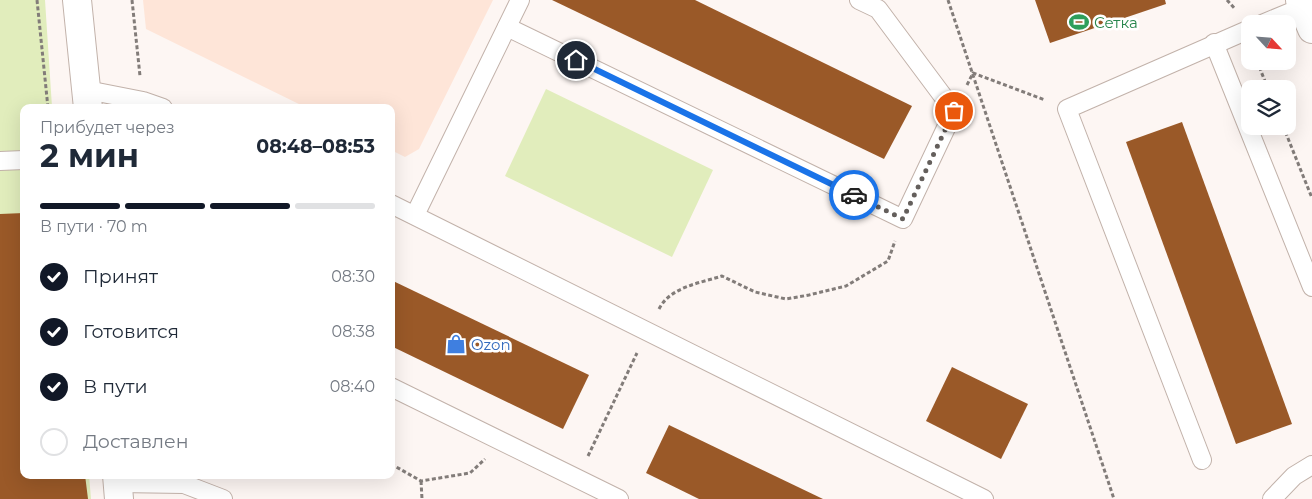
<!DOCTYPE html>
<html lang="ru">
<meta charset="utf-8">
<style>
body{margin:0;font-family:Montserrat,sans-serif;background:#f6f6f7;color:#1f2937;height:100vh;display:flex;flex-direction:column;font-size:19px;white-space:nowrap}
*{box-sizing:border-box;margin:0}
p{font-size:16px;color:#747a83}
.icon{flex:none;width:28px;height:28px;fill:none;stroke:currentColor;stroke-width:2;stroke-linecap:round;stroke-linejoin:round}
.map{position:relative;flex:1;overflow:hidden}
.drawer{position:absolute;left:20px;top:104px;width:375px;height:375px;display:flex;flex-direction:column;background:#fff;border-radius:10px;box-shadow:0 5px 20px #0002}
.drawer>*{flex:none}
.needle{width:32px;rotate:116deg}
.controls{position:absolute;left:1241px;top:15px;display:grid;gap:10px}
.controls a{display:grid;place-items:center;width:55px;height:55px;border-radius:10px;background:#fff;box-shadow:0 5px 20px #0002;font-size:25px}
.pin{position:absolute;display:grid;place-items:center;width:42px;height:42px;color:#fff;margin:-21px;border:2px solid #fff;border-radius:50%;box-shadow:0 1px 5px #0007}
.courier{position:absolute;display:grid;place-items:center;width:50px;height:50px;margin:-25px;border:4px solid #1a73e8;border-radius:50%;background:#fff;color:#222;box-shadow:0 1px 6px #0007}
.head em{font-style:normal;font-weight:700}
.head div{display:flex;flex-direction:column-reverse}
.head{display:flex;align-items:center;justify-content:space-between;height:85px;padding:0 20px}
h1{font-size:32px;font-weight:700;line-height:38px}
.bar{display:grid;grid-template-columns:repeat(4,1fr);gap:8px 5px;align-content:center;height:60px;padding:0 20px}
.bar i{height:6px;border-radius:4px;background:#e0e1e3}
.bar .selected{background:#111827}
.bar p{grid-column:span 4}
ol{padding:0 20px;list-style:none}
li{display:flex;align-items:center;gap:15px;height:55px}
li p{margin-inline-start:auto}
li .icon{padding:5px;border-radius:50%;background:#111827;color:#fff;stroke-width:4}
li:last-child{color:#747a83}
li i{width:28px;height:28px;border:2px solid #e0e1e3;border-radius:50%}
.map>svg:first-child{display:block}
.built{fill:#fee5d8}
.green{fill:#e1edbc}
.building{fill:#9a5928}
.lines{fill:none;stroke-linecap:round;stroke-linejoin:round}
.service-casing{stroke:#c2b2aa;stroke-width:20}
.minor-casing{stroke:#c2b2aa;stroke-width:30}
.tertiary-casing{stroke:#c2b2aa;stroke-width:30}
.path{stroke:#827c79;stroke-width:3;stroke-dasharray:4 2.5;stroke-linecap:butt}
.service{stroke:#fff;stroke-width:18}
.minor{stroke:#fff;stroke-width:28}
.tertiary{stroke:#fff;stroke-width:28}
.done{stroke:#645f5c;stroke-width:5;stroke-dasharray:0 9}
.route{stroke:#1a73e8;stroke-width:6}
.labels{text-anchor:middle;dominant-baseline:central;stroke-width:5;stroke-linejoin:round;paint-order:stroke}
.leisure-label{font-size:15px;fill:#27864d;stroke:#fff;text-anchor:start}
.shop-label{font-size:15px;fill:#366cbe;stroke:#fff;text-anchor:start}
</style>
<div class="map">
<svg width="1312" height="499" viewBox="0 0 1312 499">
<rect width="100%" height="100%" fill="#fdf6f3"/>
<polygon class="built" points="143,0 493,0 419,149 405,157 391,150 391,108 305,107 146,29"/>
<g class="green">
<polygon points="0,0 45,0 52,107 24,108 24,475 89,475 91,499 0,499"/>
<polygon points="546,89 713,170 672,257 505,176"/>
</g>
<g class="building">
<polygon points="552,0 695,0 912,106 884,159"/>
<polygon points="1035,0 1165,0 1166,4 1050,43"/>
<polygon points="1182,122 1292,424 1236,444 1126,142"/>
<polygon points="24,213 24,475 85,475 88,499 0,499 0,214"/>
<polygon points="391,280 589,375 563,429 391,346"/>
<polygon points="952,367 1028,404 1001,459 926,421"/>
<polygon points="669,425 823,499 699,499 646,473"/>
</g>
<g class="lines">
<defs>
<g id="service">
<polyline points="1262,24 1303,7"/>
<polyline points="507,27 903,219 954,111 878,9 859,0"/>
<polyline points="1214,43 1312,287"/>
<polyline points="87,90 143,101 163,108"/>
<polyline points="0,161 24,160"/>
<polyline points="391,204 984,499"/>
<polyline points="415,215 520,0"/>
<polyline points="391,387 619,499"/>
<polyline points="1202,460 1067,109 1250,29"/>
<polyline points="118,483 184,484 223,499"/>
<polyline points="1272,499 1294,476 1312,465"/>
</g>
<g id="minor">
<polyline points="77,0 88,108"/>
<polyline points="117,475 119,499"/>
</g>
<polyline id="tertiary" points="1300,0 1312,29"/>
</defs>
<use href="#service" class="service-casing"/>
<use href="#minor" class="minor-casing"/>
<use href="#tertiary" class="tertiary-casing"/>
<g class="path">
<polyline points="37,0 48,108"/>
<polyline points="132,0 140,76"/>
<polyline points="948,0 1114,499"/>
<polyline points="1227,0 1235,9"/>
<polyline points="1257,61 1268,89"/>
<polyline points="967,85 973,73 1045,100"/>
<polyline points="1283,126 1312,198"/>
<path d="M659,309C670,287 700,283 722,276L755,292L786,299L809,295L846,286L888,261L895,241"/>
<polyline points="588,456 637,353"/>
<polyline points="391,464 421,481 470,473 485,459"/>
<polyline points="421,481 422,499"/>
</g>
<use href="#service" class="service"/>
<use href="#minor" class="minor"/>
<use href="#tertiary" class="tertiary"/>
</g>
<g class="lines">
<polyline class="done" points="854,195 903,219 954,111"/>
<polyline class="route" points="576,60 854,195"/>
</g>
<defs>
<symbol id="stadium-bare" viewBox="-9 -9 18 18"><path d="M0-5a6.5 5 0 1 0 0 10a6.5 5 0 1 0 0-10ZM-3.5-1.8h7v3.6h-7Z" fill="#2e9e5b" stroke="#fff" stroke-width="2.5" paint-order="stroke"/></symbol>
<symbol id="shop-bare" viewBox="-9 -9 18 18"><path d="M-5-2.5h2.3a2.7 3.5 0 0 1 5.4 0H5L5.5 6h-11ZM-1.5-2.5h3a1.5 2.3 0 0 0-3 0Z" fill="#3f7fe0" stroke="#fff" stroke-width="2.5" paint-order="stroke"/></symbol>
</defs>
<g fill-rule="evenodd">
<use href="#stadium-bare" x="1065" y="8" width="28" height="28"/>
<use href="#shop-bare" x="442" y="330" width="28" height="28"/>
</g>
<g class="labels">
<g class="leisure-label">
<text x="1094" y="22">Сетка</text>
</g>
<g class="shop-label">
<text x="471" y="344">Ozon</text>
</g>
</g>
</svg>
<div class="controls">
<a><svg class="needle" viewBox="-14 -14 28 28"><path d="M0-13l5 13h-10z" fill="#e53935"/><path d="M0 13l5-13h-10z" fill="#747a83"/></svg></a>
<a><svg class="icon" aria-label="layers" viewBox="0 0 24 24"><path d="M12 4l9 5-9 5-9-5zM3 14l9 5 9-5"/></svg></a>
</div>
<div class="pin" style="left:954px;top:111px;background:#ea580c"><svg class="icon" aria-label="bag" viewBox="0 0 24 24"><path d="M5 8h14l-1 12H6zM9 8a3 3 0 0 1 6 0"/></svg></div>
<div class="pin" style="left:576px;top:60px;background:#1f2937"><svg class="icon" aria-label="home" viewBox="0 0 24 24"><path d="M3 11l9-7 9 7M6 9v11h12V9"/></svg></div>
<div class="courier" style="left:854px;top:195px"><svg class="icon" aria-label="car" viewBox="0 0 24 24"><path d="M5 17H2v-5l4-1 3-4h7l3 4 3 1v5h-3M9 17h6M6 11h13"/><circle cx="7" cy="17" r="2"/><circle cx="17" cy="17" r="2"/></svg></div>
<section class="drawer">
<div class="head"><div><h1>2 мин</h1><p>Прибудет через</p></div><em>08:48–08:53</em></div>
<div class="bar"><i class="selected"></i><i class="selected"></i><i class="selected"></i><i></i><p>В пути · 70 m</p></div>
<ol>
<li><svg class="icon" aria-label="check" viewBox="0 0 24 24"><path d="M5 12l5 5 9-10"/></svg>Принят<p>08:30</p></li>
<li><svg class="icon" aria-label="check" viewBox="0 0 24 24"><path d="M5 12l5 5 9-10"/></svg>Готовится<p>08:38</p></li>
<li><svg class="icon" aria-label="check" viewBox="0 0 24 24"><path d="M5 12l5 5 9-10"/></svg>В пути<p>08:40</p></li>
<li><i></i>Доставлен</li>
</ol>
</section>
</div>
